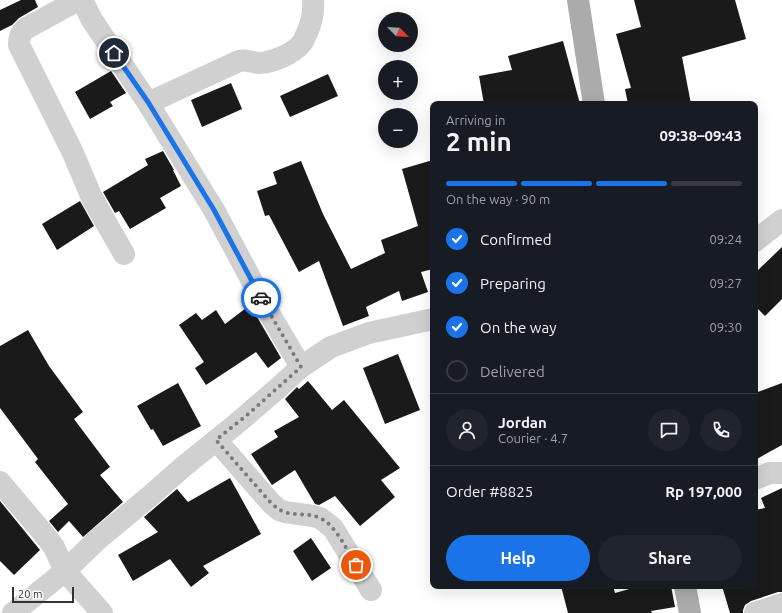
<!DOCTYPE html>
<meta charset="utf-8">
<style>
body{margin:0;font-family:Ubuntu,sans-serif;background:#20242c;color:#f1f3f6;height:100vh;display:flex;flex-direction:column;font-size:15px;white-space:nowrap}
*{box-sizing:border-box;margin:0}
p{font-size:13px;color:#9ea1a6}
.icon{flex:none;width:22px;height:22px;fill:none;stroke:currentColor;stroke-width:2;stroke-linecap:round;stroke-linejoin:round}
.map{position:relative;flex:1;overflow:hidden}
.drawer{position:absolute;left:430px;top:101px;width:328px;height:488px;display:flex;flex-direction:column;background:#171b24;border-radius:8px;box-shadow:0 4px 16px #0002}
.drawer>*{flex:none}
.needle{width:26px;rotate:114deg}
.controls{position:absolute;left:378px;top:12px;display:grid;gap:8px}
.controls a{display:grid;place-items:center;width:40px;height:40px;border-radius:50%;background:#171b24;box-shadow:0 4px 16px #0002;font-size:20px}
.scale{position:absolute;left:12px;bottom:10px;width:62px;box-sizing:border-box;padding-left:4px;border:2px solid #333;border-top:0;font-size:11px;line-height:14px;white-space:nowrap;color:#333;-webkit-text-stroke:3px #fff;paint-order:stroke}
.pin{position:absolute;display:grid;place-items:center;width:34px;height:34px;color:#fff;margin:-17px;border:2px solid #fff;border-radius:50%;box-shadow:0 1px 4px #0007}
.courier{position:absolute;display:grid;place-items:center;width:40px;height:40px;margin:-20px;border:3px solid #1a73e8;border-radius:50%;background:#fff;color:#222;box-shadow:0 1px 5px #0007}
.head em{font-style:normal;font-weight:700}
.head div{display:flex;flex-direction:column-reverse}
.head{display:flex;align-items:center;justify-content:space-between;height:68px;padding:0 16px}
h1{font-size:26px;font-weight:700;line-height:30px}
.bar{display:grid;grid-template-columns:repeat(4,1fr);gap:6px 4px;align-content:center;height:48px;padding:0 16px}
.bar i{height:5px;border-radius:3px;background:#363941}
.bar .current{background:#1a73e8}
.bar p{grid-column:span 4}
.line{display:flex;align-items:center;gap:10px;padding:0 16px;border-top:1px solid #363941}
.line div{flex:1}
.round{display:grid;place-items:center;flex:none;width:42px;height:42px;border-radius:21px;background:#20242c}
ol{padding:0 16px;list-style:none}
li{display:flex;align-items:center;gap:12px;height:44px}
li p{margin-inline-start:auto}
li .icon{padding:4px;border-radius:50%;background:#1a73e8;color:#fff;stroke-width:4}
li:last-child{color:#9ea1a6}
li i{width:22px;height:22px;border:2px solid #363941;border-radius:50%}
.button{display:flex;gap:8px;margin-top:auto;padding:8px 16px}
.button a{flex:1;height:46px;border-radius:24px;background:#1a73e8;color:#fff;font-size:16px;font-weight:700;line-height:46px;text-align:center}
.button a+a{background:#20242c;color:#f1f3f6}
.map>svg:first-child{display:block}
.building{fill:#1a1a1a}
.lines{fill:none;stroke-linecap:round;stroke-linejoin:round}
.minor{stroke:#d0d0d0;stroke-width:22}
.primary{stroke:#ababab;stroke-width:22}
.done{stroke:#7a7a7a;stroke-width:4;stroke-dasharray:0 7.2}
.route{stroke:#1a73e8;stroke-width:5}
</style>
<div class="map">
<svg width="782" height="613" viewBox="0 0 782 613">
<rect width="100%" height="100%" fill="#fff"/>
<g class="building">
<polygon points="21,0 35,0 38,7 19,18 12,25 0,31 0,10"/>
<polygon points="634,0 735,0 746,39 682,57 691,104 628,104 625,89 631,88 616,34 641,27"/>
<polygon points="563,41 580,104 484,104 479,76 512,70 508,56"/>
<polygon points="111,71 126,93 110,102 113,106 90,119 75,92"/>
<polygon points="328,74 338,96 290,117 280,96"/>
<polygon points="231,83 242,109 202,127 191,100"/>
<polygon points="163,151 174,170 173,170 181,186 160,198 166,208 130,229 119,211 115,213 103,192 148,165 145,159"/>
<polygon points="433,160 433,269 421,272 428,292 402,301 399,291 366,307 369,316 343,326 319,261 299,272 269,215 265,216 257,191 277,184 273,172 301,161 323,214 351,269 385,253 381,240 418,226 402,169"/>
<polygon points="80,201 94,226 57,250 42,224"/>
<polygon points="782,247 782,299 765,316 755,306 755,273"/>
<polygon points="250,305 281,358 268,368 256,352 206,385 195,368 204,362 179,325 196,313 202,320 216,310 225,324"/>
<polygon points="28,330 49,366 83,412 74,419 110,467 100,475 123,502 83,537 69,521 58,532 49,521 68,504 35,462 38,459 0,408 0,346"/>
<polygon points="398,354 420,410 385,424 363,368"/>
<polygon points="308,381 332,410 344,400 400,468 381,480 395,497 360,526 335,496 319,505 315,504 295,470 272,485 251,454 278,437 274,431 299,417 285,399 297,387 299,389"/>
<polygon points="178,383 201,426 163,446 153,429 151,430 137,406"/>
<polygon points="782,383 782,445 755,460 755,393"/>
<polygon points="230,478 261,534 203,566 209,573 191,587 170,559 133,581 118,555 158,532 144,517 177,489 188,502"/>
<polygon points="782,488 782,592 778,592 751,601 745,605 743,610 743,613 730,613 722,586 755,586 755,510 765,508 761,498"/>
<polygon points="0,501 40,550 14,575 0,561"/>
<polygon points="311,538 331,568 312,581 293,551"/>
<polygon points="561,586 613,586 615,593 640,586 671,586 675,607 651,611 652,613 568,613"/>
</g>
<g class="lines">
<g class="minor">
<path d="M78,0L25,29C20,34 19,38 19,45L73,153L92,198L124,254"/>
<polyline points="82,0 92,20 148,103 214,210 269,313 301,367"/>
<path d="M148,103L239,61C246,59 252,63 260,63C273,62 293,54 301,44C304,41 305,36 307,33C312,22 314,12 313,0"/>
<polyline points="755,241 782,220"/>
<polyline points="216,440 271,503 279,510 285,512 313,516 320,518 333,528 371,590"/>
<polyline points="755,479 770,473 782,473"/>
<polyline points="0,482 43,533 54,547 65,571 102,613"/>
<polyline points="13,613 65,571 97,540 150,496 183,467 235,425 278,388 301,367 331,347 369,333 433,319"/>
<polyline points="755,613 782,604"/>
</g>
<g class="primary">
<polyline points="578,0 594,104"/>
<polyline points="685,586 690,613"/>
</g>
</g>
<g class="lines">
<path class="done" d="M261,298L301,367L246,416L216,440L271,503C274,505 277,509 280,510C293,517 308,512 320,518C336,525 347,551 356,565"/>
<polyline class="route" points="114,53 148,102 214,210 261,298"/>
</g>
</svg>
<div class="controls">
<a><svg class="needle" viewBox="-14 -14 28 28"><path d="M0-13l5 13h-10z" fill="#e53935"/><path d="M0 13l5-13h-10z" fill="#9ea1a6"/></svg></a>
<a>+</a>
<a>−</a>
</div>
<div class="scale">20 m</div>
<div class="pin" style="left:356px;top:565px;background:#ea580c"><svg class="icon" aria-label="bag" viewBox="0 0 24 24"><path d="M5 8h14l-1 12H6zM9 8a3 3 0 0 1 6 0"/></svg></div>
<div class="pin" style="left:114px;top:53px;background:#1f2937"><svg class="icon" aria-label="home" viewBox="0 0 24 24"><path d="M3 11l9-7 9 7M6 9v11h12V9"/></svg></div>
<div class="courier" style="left:261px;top:298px"><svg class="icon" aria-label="car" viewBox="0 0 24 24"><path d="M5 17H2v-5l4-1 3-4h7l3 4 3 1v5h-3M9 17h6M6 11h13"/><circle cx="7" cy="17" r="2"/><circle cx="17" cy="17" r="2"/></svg></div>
<section class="drawer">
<div class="head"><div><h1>2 min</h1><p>Arriving in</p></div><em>09:38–09:43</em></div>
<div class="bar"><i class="current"></i><i class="current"></i><i class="current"></i><i></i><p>On the way · 90 m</p></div>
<ol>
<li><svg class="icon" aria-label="check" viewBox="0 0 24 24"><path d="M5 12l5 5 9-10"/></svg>Confirmed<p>09:24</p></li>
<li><svg class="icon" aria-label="check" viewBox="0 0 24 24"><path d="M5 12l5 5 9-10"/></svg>Preparing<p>09:27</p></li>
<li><svg class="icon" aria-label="check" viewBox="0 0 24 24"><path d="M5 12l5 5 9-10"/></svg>On the way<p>09:30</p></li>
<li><i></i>Delivered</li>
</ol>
<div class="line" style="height:72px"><a class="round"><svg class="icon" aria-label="person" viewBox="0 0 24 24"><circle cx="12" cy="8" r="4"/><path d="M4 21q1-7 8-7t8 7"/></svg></a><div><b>Jordan</b><p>Courier · 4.7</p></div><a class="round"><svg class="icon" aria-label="chat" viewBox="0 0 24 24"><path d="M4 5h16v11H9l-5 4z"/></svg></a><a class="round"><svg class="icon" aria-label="phone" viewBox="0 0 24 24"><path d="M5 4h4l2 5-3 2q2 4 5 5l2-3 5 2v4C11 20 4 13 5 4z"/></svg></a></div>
<div class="line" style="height:52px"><div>Order #8825</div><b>Rp 197,000</b></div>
<div class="button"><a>Help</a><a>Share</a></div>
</section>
</div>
